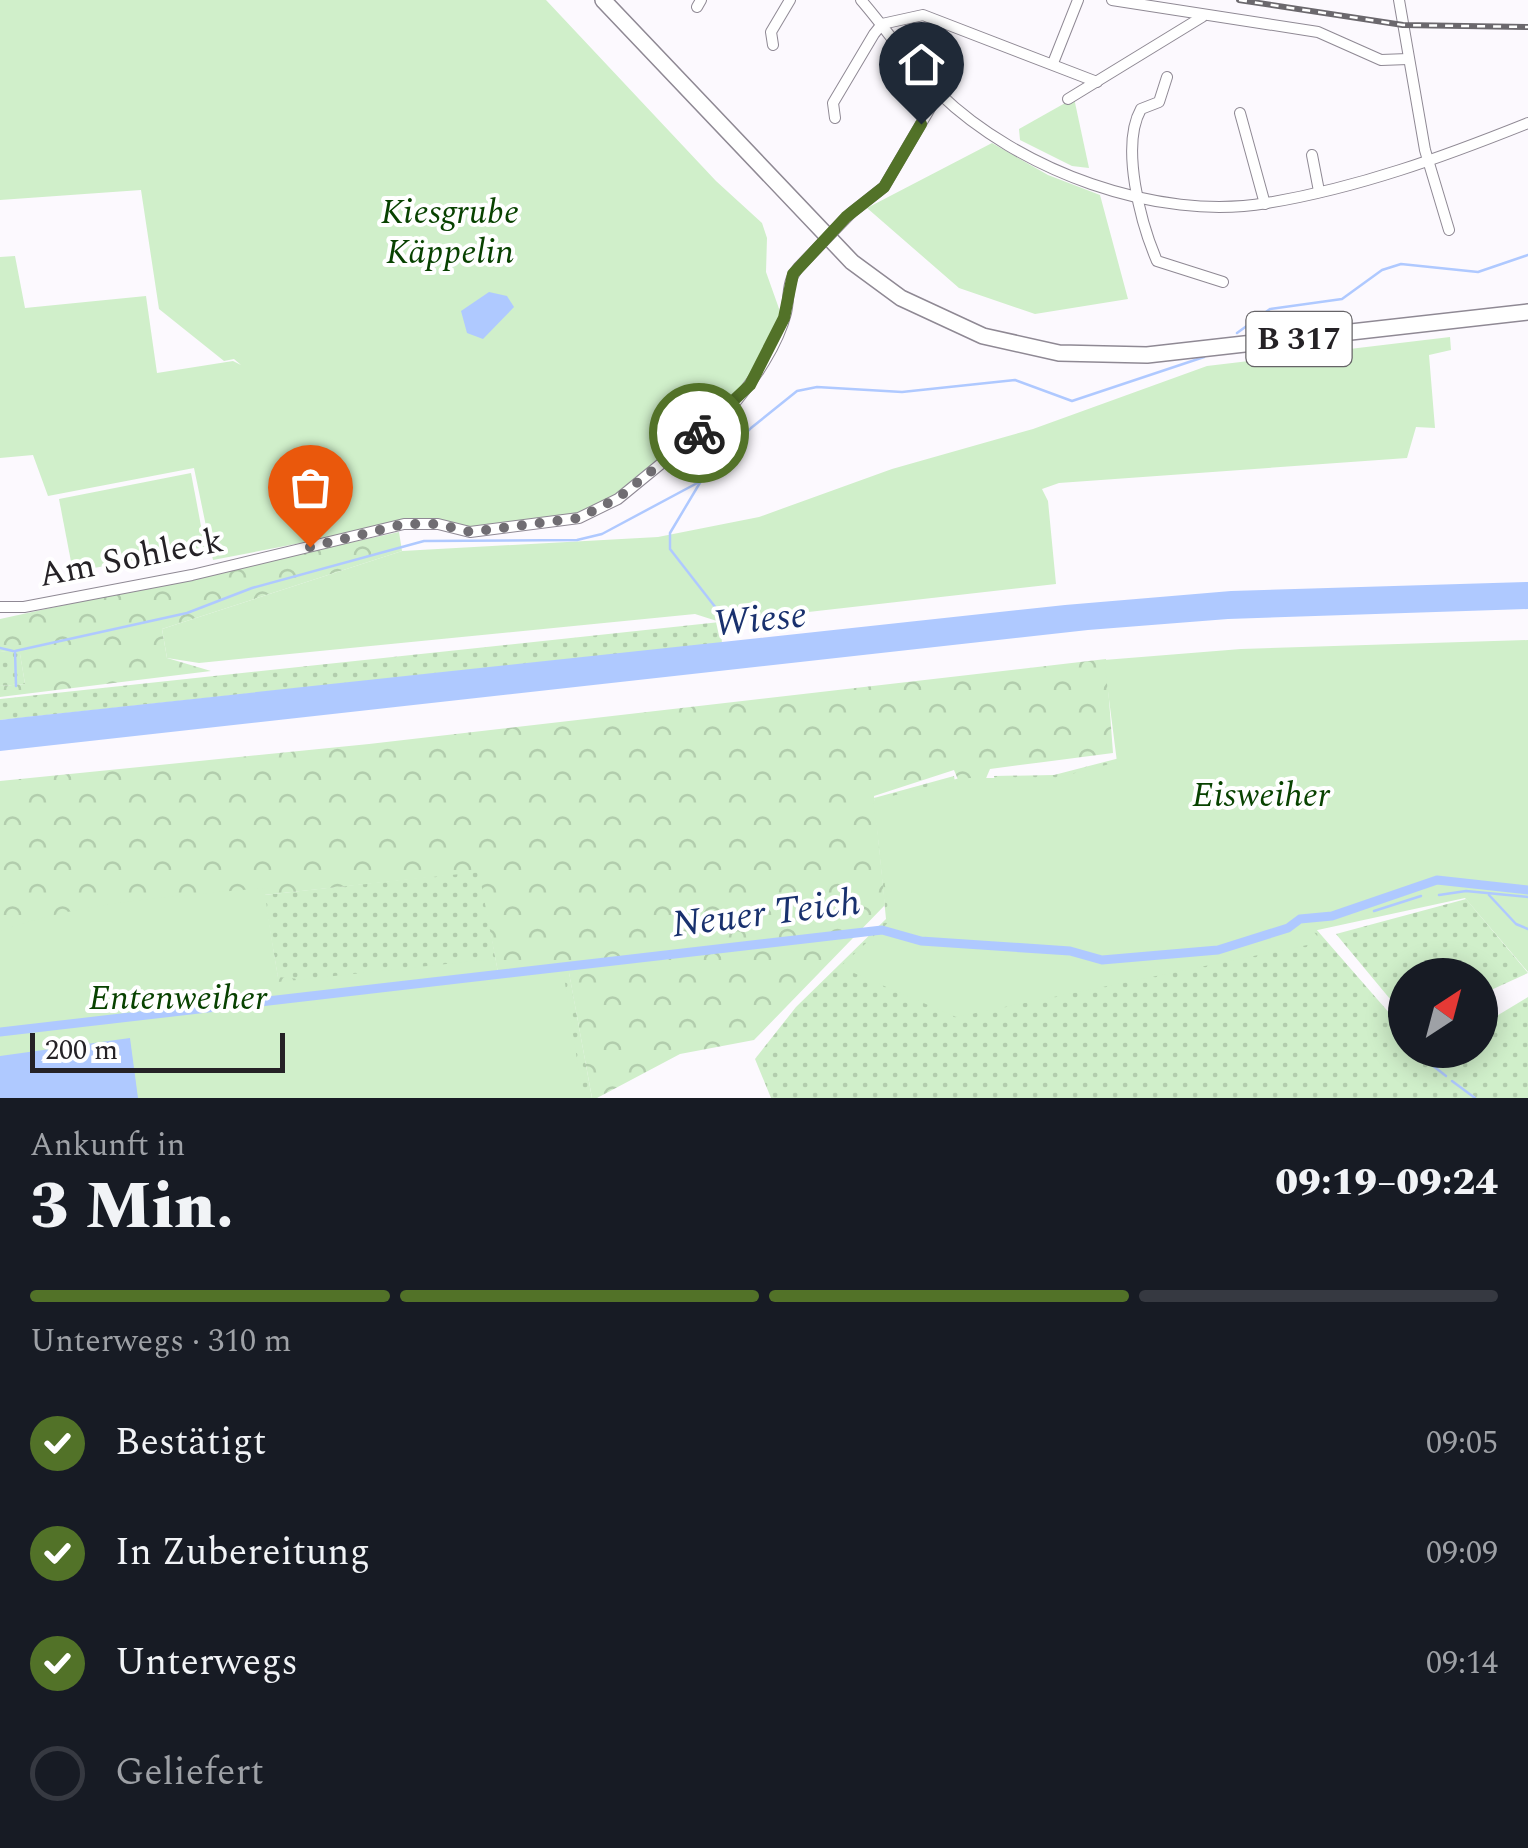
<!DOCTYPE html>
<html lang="de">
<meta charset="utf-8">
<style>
body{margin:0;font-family:Spectral,serif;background:#242831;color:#f1f3f6;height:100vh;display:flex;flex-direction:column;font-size:38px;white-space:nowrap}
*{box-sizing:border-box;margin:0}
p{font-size:32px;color:#9ea1a6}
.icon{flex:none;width:55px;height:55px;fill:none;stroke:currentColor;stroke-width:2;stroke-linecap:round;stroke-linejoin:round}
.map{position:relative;height:1098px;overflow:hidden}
.drawer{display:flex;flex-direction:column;background:#171b24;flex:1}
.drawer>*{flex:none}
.needle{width:65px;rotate:36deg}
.buttons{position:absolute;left:1388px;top:958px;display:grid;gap:20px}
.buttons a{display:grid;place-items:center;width:110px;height:110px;border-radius:50%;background:#171b24;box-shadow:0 5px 25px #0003;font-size:50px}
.scale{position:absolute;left:30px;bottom:25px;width:255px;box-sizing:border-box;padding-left:10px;border:5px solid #252226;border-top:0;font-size:28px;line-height:35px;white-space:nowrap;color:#252226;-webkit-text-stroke:8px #fff;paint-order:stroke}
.pin{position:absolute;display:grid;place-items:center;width:85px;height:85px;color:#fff;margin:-102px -42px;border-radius:50% 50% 50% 0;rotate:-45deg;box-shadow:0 0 10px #0007}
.pin .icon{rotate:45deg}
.courier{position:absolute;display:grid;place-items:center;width:100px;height:100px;margin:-50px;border:8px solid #527228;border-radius:50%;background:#fff;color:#222;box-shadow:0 2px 12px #0007}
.headline em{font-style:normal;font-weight:800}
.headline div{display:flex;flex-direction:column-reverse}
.headline{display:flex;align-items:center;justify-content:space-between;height:170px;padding:0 30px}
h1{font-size:65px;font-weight:800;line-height:75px}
.bar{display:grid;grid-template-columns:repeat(4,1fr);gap:15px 10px;align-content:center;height:120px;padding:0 30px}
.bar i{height:12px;border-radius:8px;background:#363941}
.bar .selected{background:#527228}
.bar p{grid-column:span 4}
ol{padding:0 30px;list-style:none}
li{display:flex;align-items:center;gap:30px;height:110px}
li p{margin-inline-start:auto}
li .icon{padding:10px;border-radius:50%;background:#527228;color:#fff;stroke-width:4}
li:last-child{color:#9ea1a6}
li i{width:55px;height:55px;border:5px solid #363941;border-radius:50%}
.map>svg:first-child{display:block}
.grass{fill:url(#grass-dots)}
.forest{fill:url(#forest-crowns)}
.green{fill:#d0efca}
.water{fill:#afc9ff}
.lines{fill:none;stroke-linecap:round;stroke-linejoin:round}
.stream{stroke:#afc9ff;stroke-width:2.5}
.canal{stroke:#afc9ff;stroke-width:9}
.minor-casing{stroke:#8f8994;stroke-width:12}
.primary-casing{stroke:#8f8994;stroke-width:18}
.minor{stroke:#fff;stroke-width:10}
.primary{stroke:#fff;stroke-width:15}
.rail-casing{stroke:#6b686d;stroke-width:6}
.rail{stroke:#fff;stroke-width:2.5;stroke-dasharray:8;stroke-linecap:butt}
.minor-bridge-casing{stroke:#8f8994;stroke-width:12;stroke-linecap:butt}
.minor-bridge{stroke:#fff;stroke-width:10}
.done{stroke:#706d72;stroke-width:10;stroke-dasharray:0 18}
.route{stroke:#527228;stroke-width:12}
.labels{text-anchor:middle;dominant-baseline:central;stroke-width:8;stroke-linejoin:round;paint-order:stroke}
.shield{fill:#fff;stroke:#666467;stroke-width:2.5}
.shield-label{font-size:32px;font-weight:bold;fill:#252226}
.park-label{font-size:35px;font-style:italic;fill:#084200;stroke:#fff}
.street-label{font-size:35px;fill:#252226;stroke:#fff}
.water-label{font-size:38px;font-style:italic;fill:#19316e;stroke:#fff}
</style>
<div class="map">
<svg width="1528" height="1098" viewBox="0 0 1528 1098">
<defs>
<pattern id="grass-dots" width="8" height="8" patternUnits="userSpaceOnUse" patternTransform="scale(2.5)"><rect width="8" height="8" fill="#d0efca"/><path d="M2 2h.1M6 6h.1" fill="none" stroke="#b2cdad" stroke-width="1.8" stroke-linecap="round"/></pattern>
<pattern id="forest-crowns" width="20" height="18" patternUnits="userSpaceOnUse" patternTransform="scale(2.5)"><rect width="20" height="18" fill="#d0efca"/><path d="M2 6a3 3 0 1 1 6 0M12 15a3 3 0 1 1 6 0" fill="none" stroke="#b2cdad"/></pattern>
</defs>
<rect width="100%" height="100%" fill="#fcf9fe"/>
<g class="grass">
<polygon points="720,622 722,643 0,720 0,699"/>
<polygon points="0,651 20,653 25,684 0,686"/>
<polygon points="1170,745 1309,921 1405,1031 1405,1050 1480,1050 1480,1026 1528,997 1528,1098 771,1098 755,1059 796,1007 886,919 874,798 954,776 959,806 997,794 994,776 1054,775"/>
<polygon points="480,871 499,978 569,972 592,1098 403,1098 278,978 264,895"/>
<polygon points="1466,899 1528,973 1480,995 1480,975 1405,975 1405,1017 1336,934"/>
</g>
<g class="forest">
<polygon points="399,532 402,551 162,629 167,658 211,671 0,697 0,686 25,684 20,654 0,651 0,619"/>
<polygon points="1106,659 1113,753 990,769 984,783 961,787 954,770 874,796 885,905 754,1040 680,1054 597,1098 592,1098 569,973 499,978 479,872 264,895 278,977 354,984 0,1056 0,781 369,744"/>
</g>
<g class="green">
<polygon points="0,0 546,0 716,181 762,223 767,238 766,272 782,317 745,386 662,460 613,498 577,516 548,522 461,528 425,519 213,560 194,468 48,496 33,455 0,458 0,257 15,256 25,308 146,296 157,373 233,361 241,365 234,359 224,361 159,309 141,190 0,200"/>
<polygon points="1074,98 1089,168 1072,166 1020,140 1019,129"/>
<polygon points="992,143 1048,175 1100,195 1128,299 1035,314 959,288 867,208"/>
<polygon points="1450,337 1451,350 1429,355 1435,428 1416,427 1407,458 1059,483 1042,489 1048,501 1056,584 720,622 695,614 199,663 167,658 162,629 402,551 658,537 759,517 892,469 1033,429 1207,366"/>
<polygon points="191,473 205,547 73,572 59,499"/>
<polygon points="1528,640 1528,972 1465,898 1313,931 1322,942 956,1017 840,967 890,921 873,801 960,778 1056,778 1117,762 1104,660 1241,649"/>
<path d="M264,888L278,982L493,959L495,971L562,964L583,1098H0V931C83,901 177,896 264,888Z"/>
</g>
<g class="water">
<polygon points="489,292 507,296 514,307 483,339 467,333 461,311"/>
<polygon points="1528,582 1528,609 1228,619 1088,630 0,751 0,720 16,718 1065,605 1231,591"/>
<polygon points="130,1038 138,1098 0,1098 0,1056"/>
</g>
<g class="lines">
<g class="stream">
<polyline points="1237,333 1270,309 1342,299 1382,270 1401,264 1478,272 1528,255"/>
<polyline points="716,608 670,549 670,533 701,481 751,428 797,391 817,387 902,392 1015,380 1072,401 1204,357"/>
<polyline points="0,648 13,651"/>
<polyline points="16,686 15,651 187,613 252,588 424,541 577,540 602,534 701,481"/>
<polyline points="1439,895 1466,891 1528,897"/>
<polyline points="1489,895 1516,924 1528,929"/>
<polyline points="1374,911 1421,896"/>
<polyline points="1413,1050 1446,1076"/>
<polyline points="1452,1081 1475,1098"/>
</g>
<polyline class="canal" points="0,1032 882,930 921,941 1070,951 1102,960 1218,950 1288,928 1300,919 1332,916 1437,880 1528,890"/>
<defs>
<g id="minor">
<path d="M861,0C887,30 910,65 939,93C1018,170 1157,222 1267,203C1358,188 1443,157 1528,123"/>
<polyline points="1112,0 1318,32 1381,60 1408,59"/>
<polyline points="1399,0 1425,150 1449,230"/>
<polyline points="697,7 701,0"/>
<polyline points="773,45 771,32 790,0"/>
<polyline points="1053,63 1078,0"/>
<path d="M1167,77L1159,102L1141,109C1120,146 1141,224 1157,261L1223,282"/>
<polyline points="1068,99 1202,17"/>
<polyline points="1240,113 1265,204"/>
<polyline points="835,118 833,103 874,34 882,24 923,15 1097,82"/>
<polyline points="1312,155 1319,191"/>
<polyline points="851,213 884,187 939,93"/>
<path d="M0,607H24L192,575L404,524H438L470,532L579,518L618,499L734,404C754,380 778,345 786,313C790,295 786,283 798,268"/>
</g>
<polyline id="primary" points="603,0 852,262 901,298 983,336 1059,353 1147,355 1528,312"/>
</defs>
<use href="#minor" class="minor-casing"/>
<use href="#primary" class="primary-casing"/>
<use href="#minor" class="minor"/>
<use href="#primary" class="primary"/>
<defs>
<polyline id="rail" points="1239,0 1403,25 1528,27"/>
</defs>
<use href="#rail" class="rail-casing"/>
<use href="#rail" class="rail"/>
<defs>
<polyline id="minor-bridge" points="798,268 851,213"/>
</defs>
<use href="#minor-bridge" class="minor-bridge-casing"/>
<use href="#minor-bridge" class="minor-bridge"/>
</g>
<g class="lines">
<polyline class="done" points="310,547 404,524 438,524 470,532 579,518 618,498 699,433"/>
<polyline class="route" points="699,433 750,385 784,318 793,274 846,217 884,187 921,124"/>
</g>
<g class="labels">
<rect class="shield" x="1246.5" y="312" width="105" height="54" rx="8"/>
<g class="shield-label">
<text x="1299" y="339">B 317</text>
</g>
<g class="park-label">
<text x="450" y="212">Kiesgrube<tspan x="450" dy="40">Käppelin</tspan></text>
<text x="1261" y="795">Eisweiher</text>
<text x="178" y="998">Entenweiher</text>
</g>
<g class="street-label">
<text transform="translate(131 558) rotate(-11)">Am Sohleck</text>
</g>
<g class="water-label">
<text transform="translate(760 620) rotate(-6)">Wiese</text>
<text transform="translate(766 914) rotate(-7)">Neuer Teich</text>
</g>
</g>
</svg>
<div class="buttons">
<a><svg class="needle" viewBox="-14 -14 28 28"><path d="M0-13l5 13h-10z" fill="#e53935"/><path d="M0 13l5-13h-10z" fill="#9ea1a6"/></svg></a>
</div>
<div class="scale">200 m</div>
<div class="pin" style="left:310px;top:547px;background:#ea580c"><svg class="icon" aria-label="bag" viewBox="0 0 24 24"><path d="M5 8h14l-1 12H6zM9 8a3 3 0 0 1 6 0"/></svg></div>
<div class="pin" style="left:921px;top:124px;background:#1f2937"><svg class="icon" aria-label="home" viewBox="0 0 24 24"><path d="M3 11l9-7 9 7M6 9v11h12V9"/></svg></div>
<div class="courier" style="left:699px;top:433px"><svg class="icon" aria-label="bike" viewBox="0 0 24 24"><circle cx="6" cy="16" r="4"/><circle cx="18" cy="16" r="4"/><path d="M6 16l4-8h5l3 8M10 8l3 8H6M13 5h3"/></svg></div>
</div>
<section class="drawer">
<div class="headline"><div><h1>3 Min.</h1><p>Ankunft in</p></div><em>09:19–09:24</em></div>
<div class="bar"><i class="selected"></i><i class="selected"></i><i class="selected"></i><i></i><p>Unterwegs · 310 m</p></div>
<ol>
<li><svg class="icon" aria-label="check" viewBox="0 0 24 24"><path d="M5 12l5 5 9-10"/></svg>Bestätigt<p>09:05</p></li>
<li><svg class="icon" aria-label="check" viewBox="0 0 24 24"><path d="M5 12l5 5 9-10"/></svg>In Zubereitung<p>09:09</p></li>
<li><svg class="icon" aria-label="check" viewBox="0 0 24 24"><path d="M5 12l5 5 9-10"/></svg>Unterwegs<p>09:14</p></li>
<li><i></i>Geliefert</li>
</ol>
</section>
